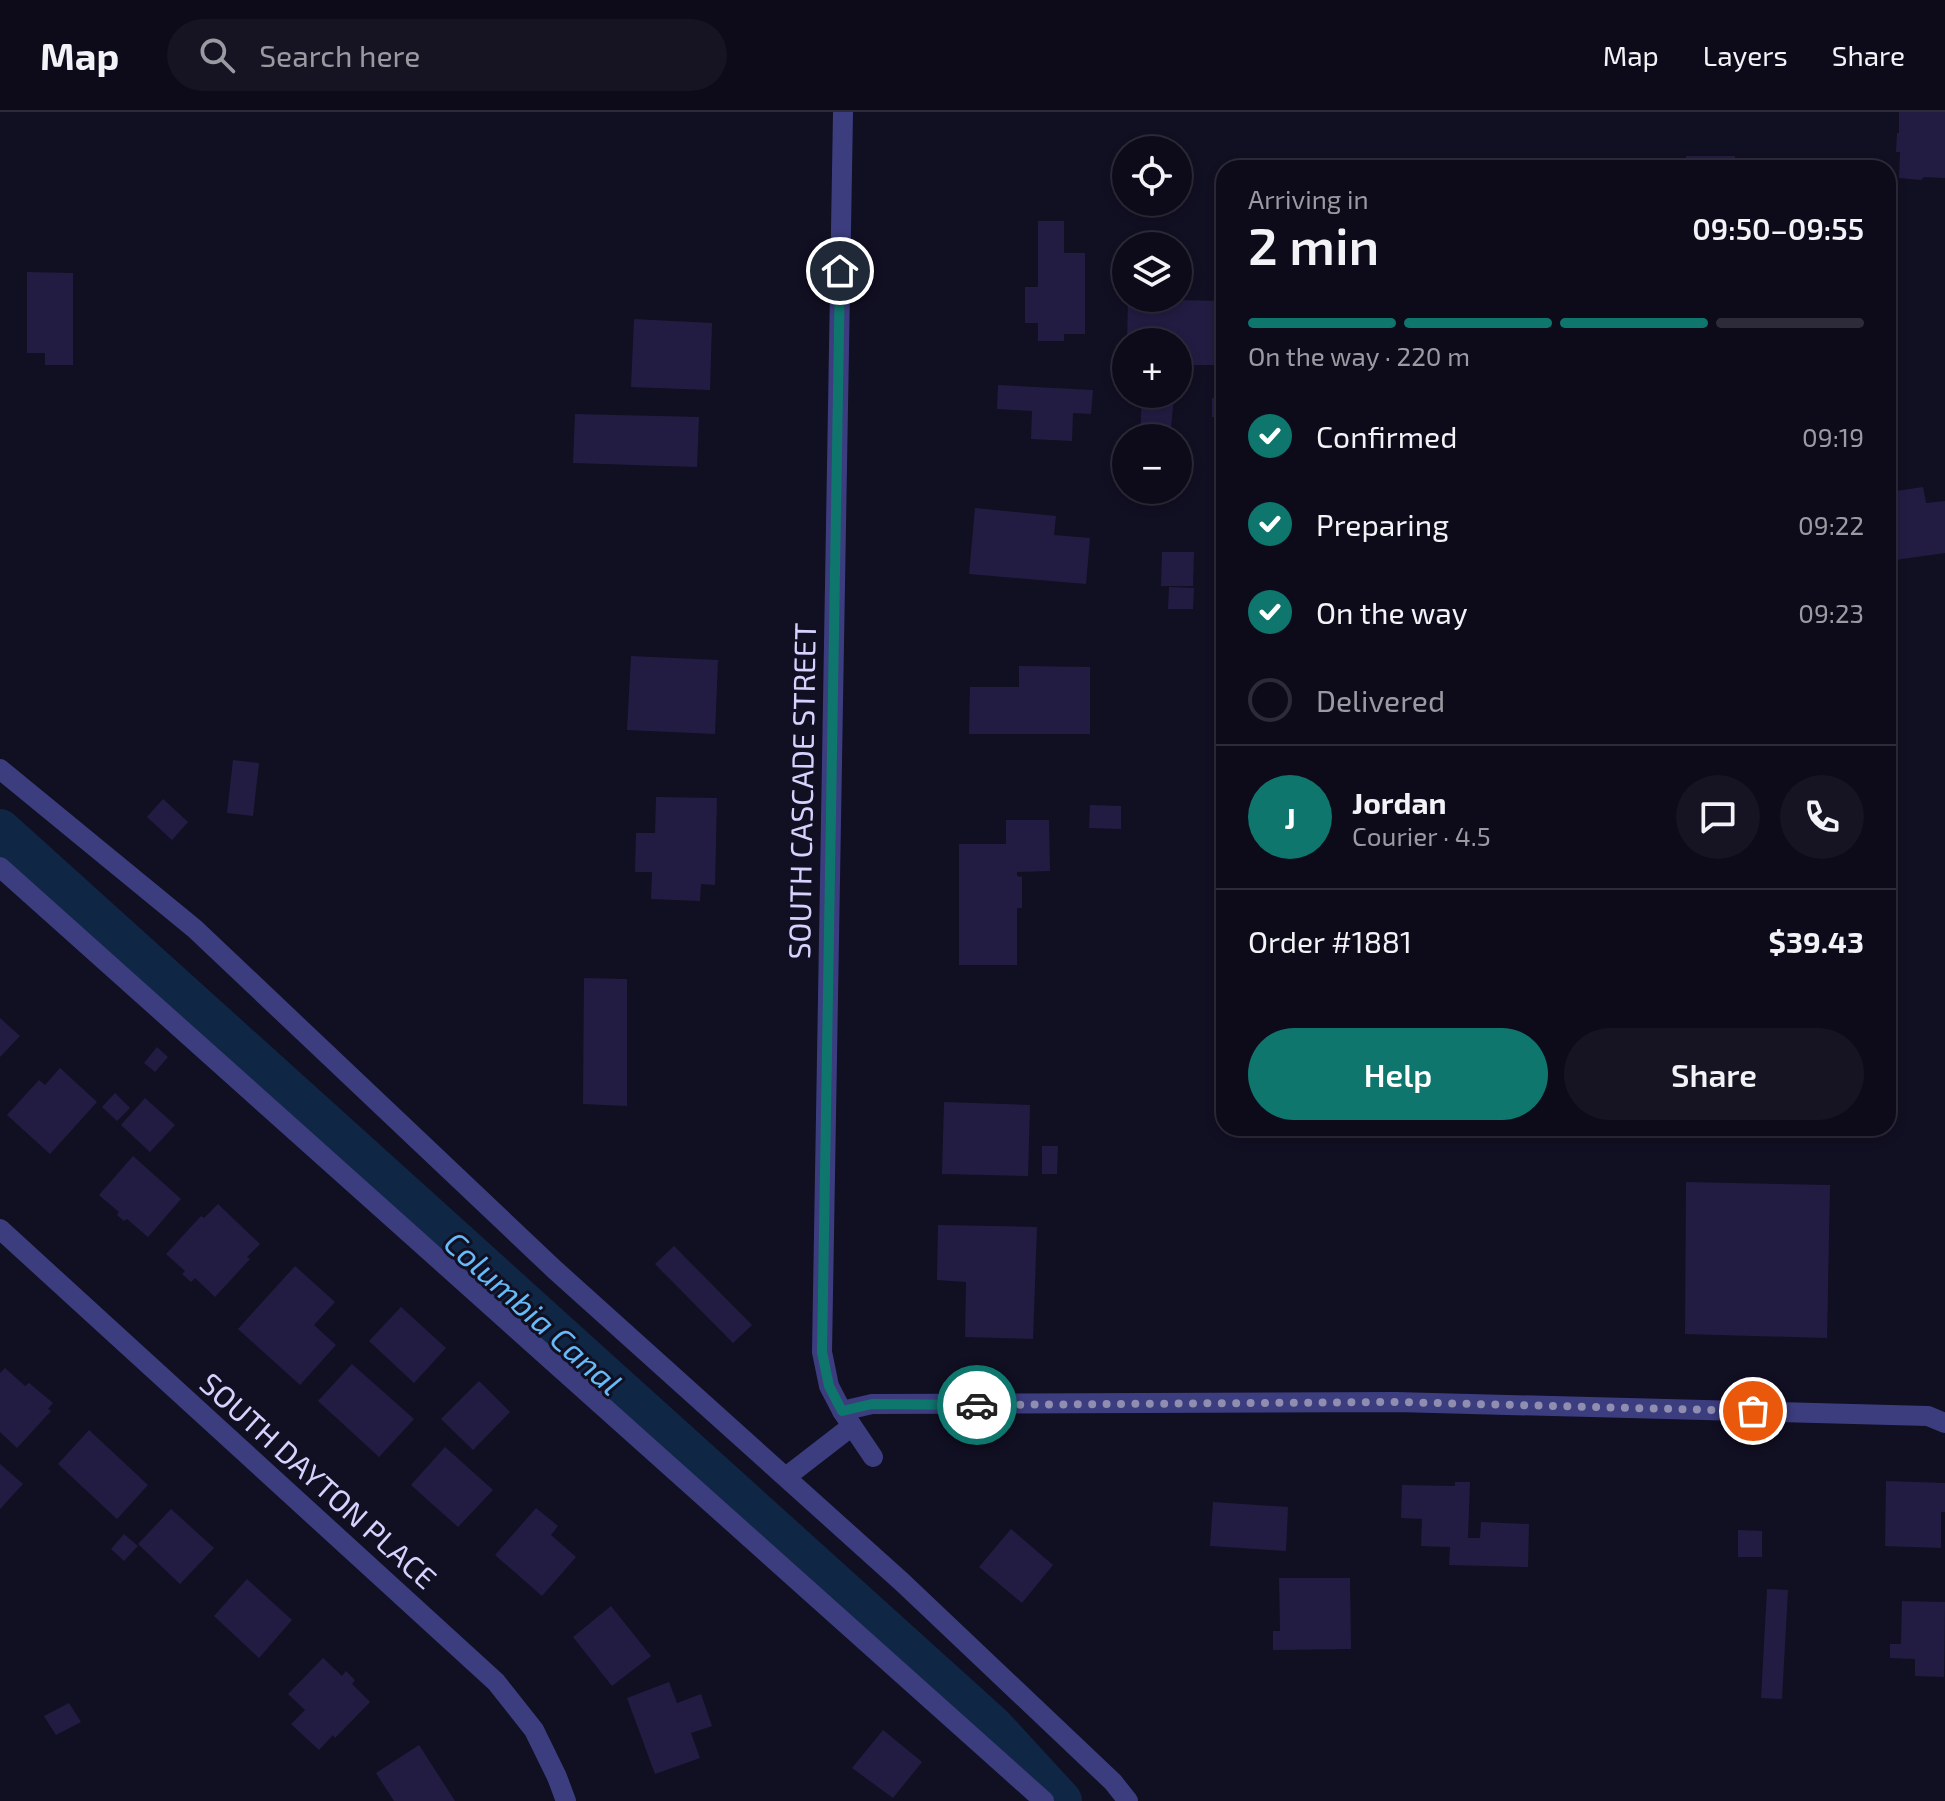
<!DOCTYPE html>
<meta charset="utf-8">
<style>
body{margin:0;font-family:"Exo 2",sans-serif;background:#161423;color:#f1f3f6;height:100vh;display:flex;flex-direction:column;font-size:30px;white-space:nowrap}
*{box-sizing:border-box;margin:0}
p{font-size:26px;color:#9a9ba2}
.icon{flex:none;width:44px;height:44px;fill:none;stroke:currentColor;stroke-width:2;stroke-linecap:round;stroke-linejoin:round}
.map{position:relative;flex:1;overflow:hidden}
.details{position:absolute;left:1216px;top:48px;width:680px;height:976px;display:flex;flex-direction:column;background:#0d0b1a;border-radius:24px;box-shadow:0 4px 12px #0003,0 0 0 2px #2d2b39}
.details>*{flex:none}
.controls{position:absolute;left:1112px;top:24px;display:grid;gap:16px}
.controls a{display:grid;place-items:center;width:80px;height:80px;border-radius:50%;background:#0d0b1a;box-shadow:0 4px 12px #0003,0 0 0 2px #2d2b39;font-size:40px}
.pin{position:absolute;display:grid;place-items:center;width:68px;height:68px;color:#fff;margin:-34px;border:4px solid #fff;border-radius:50%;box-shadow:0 2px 8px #0007}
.courier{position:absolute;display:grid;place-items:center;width:80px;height:80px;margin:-40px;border:6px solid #0f766e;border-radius:50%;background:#fff;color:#222;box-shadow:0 2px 10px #0007}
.overview em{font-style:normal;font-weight:600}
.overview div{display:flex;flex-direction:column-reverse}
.overview{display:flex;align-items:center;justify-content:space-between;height:136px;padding:0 32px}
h1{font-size:52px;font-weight:600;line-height:60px}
.bar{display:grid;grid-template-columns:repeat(4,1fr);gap:12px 8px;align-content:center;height:96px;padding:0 32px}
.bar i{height:10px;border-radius:6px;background:#2d2b39}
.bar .on{background:#0f766e}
.bar p{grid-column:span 4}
.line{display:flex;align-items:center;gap:20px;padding:0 32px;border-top:2px solid #2d2b39}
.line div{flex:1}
.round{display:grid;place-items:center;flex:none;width:84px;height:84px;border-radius:42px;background:#161423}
ol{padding:0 32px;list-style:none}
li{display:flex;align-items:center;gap:24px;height:88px}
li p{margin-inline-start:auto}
li .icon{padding:8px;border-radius:50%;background:#0f766e;color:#fff;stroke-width:4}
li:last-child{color:#9a9ba2}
li i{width:44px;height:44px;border:4px solid #2d2b39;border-radius:50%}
.primary-button{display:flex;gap:16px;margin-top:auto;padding:16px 32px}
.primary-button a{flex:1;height:92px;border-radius:48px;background:#0f766e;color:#fff;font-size:32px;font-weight:600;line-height:92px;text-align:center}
.primary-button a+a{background:#161423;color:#f1f3f6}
header{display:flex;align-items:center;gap:48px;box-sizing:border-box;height:112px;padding:0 40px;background:#0d0b1a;border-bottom:2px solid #2d2b39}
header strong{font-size:38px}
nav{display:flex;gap:44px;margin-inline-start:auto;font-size:28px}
.search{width:560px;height:72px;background:#161423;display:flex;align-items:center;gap:20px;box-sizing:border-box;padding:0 28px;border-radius:44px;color:#9a9ba2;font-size:30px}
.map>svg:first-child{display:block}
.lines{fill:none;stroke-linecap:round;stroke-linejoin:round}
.canal{stroke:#102645;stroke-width:42}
.building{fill:#221c42}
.service{stroke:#3c3d7f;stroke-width:20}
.minor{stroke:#3c3d7f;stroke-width:20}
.done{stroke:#908eb0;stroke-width:8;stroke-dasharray:0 14.4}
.route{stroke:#0f766e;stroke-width:10}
.labels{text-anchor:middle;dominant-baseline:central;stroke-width:6;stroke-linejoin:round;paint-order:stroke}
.street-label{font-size:30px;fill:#d5d2fd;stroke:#110f22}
.water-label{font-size:32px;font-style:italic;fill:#65bbf8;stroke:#110f22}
</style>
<header>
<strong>Map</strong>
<div class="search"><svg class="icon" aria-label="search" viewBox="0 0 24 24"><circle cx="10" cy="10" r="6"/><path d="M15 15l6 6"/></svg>Search here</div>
<nav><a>Map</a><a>Layers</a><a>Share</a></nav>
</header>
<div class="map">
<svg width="1945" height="1689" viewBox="0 0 1945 1689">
<rect width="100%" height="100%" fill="#110f22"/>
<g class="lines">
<polyline class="canal" points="0,718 992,1614 1061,1689"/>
</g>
<g class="building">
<polygon points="1899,0 1945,0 1945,66 1924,65 1921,68 1899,66 1900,40 1896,40 1897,21 1899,21"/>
<rect x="1686" y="44" width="49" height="12"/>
<polygon points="1038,109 1064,109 1064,141 1085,141 1085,222 1064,222 1064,229 1038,229 1038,211 1025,211 1025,175 1038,175"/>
<polygon points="27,160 73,161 73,253 45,253 45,241 27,241"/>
<polygon points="1128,187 1224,189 1224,253 1178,253 1178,230 1127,230"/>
<polygon points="634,207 712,211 710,278 631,275"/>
<polygon points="998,273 1093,278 1091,302 1073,301 1072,329 1031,327 1032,299 997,297"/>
<polygon points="1148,282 1168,282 1168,284 1174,285 1170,326 1140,324 1142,284 1148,284"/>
<rect x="1212" y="286" width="12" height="19"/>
<polygon points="575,302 699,305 697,355 573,351"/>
<polygon points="1923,375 1926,391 1945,389 1945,441 1888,449 1888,398 1891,398 1889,380"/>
<polygon points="975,396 1056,404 1054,423 1090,426 1086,472 969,462"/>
<polygon points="1162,440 1194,440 1193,474 1161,474"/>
<polygon points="1169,475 1194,476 1193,497 1168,497"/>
<polygon points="631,544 718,548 715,622 627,618"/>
<polygon points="1019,554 1090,555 1090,622 969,622 970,575 1019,575"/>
<polygon points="233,648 259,651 253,704 227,701"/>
<polygon points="656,685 717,686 715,773 701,772 700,789 651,787 652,760 635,760 636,721 655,721"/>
<polygon points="163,687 188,710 172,728 147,705"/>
<polygon points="1090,693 1121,694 1121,717 1089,716"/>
<polygon points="1006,708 1049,708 1050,759 1017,760 1017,764 1022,765 1022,796 1017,796 1017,853 959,853 959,732 1006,732"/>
<polygon points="584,866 627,867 627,994 583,992"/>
<polygon points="0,906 20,924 0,945"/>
<polygon points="157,935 168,945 155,960 144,951"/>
<polygon points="60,956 97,990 50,1042 7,1003 39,968 45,973"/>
<polygon points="115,981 130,996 117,1009 102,995"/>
<polygon points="145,986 175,1013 150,1040 121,1013"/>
<polygon points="944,990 1030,993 1028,1064 942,1062"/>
<polygon points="1042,1034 1058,1034 1057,1062 1042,1062"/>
<polygon points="133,1044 181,1087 148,1125 127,1107 124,1109 117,1103 119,1100 99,1083"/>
<polygon points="1686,1070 1830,1073 1827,1226 1685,1222"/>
<polygon points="218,1092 260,1132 247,1145 250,1147 215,1185 195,1166 191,1170 182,1162 185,1159 166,1142 201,1104 204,1106"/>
<polygon points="938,1113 1037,1115 1033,1227 965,1225 966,1170 937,1168"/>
<polygon points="674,1134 752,1213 733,1231 655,1152"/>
<polygon points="295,1154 335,1190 314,1213 336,1233 300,1273 238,1217"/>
<polygon points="401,1195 446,1236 414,1271 369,1229"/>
<polygon points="352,1252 414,1307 379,1345 318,1289"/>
<polygon points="5,1256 25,1274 29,1271 53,1291 48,1297 51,1299 17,1336 0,1320 0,1261"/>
<polygon points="479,1269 510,1300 473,1338 441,1307"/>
<polygon points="89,1318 148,1373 117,1407 58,1352"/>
<polygon points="445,1335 493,1378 458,1415 411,1373"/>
<polygon points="0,1352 23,1372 0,1397"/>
<polygon points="1886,1369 1945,1371 1945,1400 1941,1400 1941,1436 1885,1434"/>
<polygon points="1455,1370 1470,1370 1468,1426 1480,1426 1481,1410 1529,1412 1528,1455 1449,1453 1450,1435 1421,1434 1422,1407 1401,1406 1402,1373 1455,1374"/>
<polygon points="1213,1390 1288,1395 1286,1439 1210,1434"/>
<polygon points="536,1396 558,1414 551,1423 576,1445 542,1484 495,1443"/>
<polygon points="171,1397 214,1436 180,1472 138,1432"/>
<polygon points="1011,1417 1053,1453 1022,1491 979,1455"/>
<polygon points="1738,1418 1762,1419 1762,1445 1738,1445"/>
<polygon points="124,1422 138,1434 124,1449 111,1437"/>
<polygon points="1279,1466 1350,1466 1351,1537 1273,1538 1273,1519 1280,1519"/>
<polygon points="247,1467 292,1508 259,1546 214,1504"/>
<polygon points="1767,1477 1788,1478 1782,1587 1761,1586"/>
<polygon points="1902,1489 1945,1490 1944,1565 1915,1564 1915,1547 1890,1546 1890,1532 1901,1532"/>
<polygon points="611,1494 651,1544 612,1574 573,1525"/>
<polygon points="323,1546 342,1564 346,1559 355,1568 352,1572 370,1590 335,1626 333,1623 319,1638 291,1612 305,1598 288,1582"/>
<polygon points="669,1570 677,1591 701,1582 712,1614 691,1621 700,1646 655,1662 627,1586"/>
<polygon points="69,1591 81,1610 56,1623 44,1604"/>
<polygon points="883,1618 922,1650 893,1686 852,1656"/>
<polygon points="419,1633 455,1689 394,1689 376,1661"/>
</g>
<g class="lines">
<g class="service">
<polyline points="0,657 195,817 554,1157 902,1470 1113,1670 1128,1689"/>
<polyline points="0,755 1044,1689"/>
<polyline points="842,1299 872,1292 1396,1290 1928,1304 1945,1311"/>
<polyline points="786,1365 852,1314"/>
</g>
<g class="minor">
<polyline points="843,0 822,1240 829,1274 842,1299 873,1345"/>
<polyline points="0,1117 496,1570 534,1618 557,1665 566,1689"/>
</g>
</g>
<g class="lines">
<polyline class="done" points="977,1293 1396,1290 1753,1299"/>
<polyline class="route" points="840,159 822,1240 829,1274 842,1299 872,1292 977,1293"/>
</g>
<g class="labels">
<g class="street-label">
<text transform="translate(801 679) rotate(-89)">SOUTH CASCADE STREET</text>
<text transform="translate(319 1368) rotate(42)">SOUTH DAYTON PLACE</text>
</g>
<g class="water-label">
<text transform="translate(534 1200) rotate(42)">Columbia Canal</text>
</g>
</g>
</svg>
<div class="controls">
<a><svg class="icon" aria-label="locate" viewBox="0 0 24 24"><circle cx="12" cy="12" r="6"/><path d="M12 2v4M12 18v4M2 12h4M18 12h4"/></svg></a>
<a><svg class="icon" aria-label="layers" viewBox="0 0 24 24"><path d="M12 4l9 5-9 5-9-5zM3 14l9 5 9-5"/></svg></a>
<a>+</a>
<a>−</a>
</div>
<div class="pin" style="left:1753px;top:1299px;background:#ea580c"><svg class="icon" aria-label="bag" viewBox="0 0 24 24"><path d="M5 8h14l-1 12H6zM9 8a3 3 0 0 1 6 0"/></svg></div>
<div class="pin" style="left:840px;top:159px;background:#1f2937"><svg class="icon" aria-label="home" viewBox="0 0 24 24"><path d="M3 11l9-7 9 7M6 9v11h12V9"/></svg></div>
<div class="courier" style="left:977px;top:1293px"><svg class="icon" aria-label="car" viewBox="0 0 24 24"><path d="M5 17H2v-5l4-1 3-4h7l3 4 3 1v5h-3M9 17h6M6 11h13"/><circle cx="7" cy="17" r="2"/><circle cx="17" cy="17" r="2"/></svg></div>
<section class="details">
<div class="overview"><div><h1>2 min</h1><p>Arriving in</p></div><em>09:50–09:55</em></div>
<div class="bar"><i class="on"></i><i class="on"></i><i class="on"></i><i></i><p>On the way · 220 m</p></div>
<ol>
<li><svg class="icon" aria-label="check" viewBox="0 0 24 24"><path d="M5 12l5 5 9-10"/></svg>Confirmed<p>09:19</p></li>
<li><svg class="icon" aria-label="check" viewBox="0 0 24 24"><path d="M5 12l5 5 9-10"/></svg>Preparing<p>09:22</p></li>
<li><svg class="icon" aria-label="check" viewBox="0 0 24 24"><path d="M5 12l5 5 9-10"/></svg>On the way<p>09:23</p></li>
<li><i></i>Delivered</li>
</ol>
<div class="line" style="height:144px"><b class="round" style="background:#0f766e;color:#fff">J</b><div><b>Jordan</b><p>Courier · 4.5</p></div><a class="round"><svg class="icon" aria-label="chat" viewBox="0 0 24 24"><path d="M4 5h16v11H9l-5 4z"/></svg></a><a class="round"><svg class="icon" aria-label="phone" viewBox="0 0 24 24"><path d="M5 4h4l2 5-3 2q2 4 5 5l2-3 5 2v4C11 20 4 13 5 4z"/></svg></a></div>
<div class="line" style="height:104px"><div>Order #1881</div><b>$39.43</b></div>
<div class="primary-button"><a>Help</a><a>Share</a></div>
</section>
</div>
